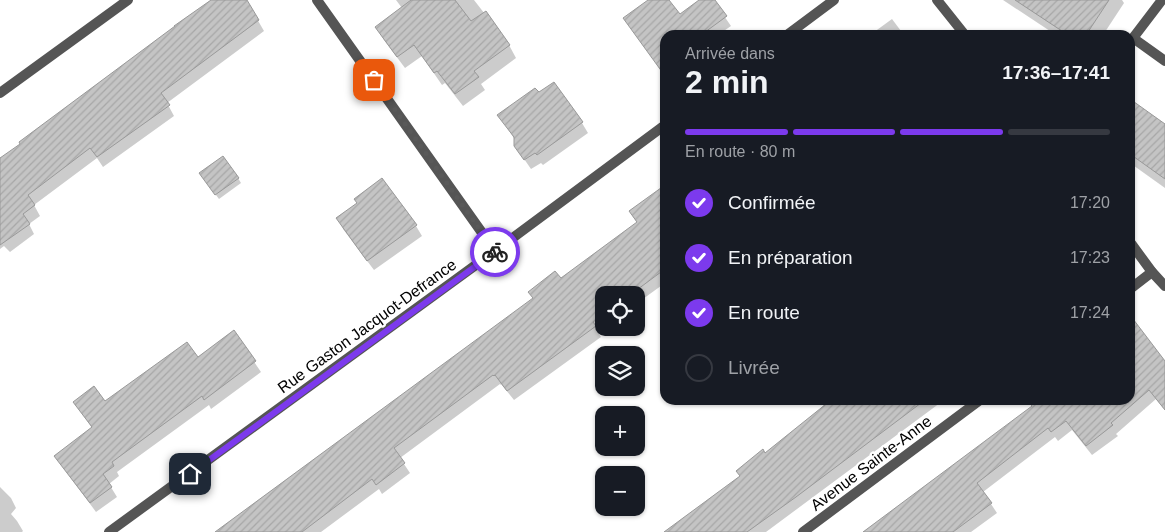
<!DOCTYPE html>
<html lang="fr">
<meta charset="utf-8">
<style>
body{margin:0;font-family:Arial,sans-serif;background:#242831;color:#f1f3f6;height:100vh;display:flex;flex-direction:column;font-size:19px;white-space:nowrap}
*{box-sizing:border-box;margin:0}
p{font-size:16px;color:#9ea1a6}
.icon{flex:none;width:28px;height:28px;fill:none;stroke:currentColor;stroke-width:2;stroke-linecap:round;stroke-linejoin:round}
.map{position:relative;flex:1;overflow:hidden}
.drawer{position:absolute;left:660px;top:30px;width:475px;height:375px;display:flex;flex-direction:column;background:#171b24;border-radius:15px;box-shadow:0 1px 4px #0004}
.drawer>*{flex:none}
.fabs{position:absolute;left:595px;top:286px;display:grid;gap:10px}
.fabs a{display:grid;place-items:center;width:50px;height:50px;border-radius:10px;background:#171b24;box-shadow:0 1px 4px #0004;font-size:25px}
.pin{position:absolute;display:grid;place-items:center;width:42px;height:42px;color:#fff;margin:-21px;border-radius:10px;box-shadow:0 2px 8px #0006}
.courier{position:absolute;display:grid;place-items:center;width:50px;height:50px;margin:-25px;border:4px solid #7c3aed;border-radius:50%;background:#fff;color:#222;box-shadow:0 1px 6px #0007}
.overview em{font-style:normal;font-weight:800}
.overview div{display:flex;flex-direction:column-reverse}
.overview{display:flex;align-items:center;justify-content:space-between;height:85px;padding:0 25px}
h1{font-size:32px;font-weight:800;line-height:38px}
.bar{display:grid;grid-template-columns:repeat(4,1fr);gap:8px 5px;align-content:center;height:60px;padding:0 25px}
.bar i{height:6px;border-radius:4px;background:#363941}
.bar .on{background:#7c3aed}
.bar p{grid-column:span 4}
ol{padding:0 25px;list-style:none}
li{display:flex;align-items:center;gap:15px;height:55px}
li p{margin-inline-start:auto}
li .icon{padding:5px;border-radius:50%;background:#7c3aed;color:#fff;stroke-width:4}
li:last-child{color:#9ea1a6}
li i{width:28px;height:28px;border:2px solid #363941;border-radius:50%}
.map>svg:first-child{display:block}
.shadow{fill:#0003}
.building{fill:url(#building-hatch);stroke:#999}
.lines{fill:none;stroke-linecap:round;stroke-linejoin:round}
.service{stroke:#555;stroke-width:10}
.minor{stroke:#555;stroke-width:10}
.done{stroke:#595959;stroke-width:5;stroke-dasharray:0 9}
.route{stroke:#7c3aed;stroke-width:6}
.labels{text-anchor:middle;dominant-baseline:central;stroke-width:4.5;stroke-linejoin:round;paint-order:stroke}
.street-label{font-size:16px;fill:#000;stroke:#fff}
</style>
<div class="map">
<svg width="1165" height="532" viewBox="0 0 1165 532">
<defs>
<pattern id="building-hatch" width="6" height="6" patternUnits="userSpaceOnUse" patternTransform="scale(1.25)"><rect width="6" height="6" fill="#c4c4c4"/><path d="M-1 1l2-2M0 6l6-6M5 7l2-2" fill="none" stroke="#a7a7a7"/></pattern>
</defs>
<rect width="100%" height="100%" fill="#fff"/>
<g class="shadow">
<polygon points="212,0 246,0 264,31 167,103 174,116 103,167 97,158 34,205 40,216 29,224 34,234 10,252 4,246 0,249 0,160"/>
<polygon points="396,0 474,0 509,45 516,58 481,84 485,90 463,106 445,83 442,85 422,56 405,68 384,40 377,28 402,8"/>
<polygon points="650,0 668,0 679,16 701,0 713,0 731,26 718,35 665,35 665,75"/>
<polygon points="1003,0 1122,0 1124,3 1103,35 1056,35"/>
<polygon points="892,19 904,35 870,35"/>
<polygon points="554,83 582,123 588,133 543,165 541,163 531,169 522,156 515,140 499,115 539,94"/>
<polygon points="1130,101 1165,126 1165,188 1130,163"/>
<polygon points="238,178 241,183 219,199 204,179"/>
<polygon points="382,180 416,226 422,236 374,270 343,229 338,218 358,204"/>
<polygon points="665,186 665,283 636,304 636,295 604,295 604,328 605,328 598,332 601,337 514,400 501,384 500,385 500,384 400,458 410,473 382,494 379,489 321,532 217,532 637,223 630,212"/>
<polygon points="234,332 261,372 211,409 209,405 117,472 119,476 109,484 117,497 96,512 62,466 92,428 74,402 105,403 198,359"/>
<polygon points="1130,334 1165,363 1165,407 1163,408 1156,399 1116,434 1118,436 1092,455 1072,430 1058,441 1055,437 983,492 997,513 971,532 865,532 1042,400 1130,400"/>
<polygon points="821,400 944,400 766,532 666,532 741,476 765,454 824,407"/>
<polygon points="0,487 11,498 16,508 11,514 17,521 23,531 22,532 0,532"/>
</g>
<g class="building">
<polygon points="211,0 247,0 259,20 161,93 170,105 97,157 90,148 28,195 35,205 23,214 30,224 0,245 0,158 20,144 19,142 175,26 174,26"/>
<polygon points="411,0 455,0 471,21 486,11 510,45 474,71 479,77 455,94 437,71 434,73 414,45 397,57 375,27"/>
<polygon points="648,0 669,0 680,14 699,0 715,0 727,16 701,35 665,35 665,76 623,18"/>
<polygon points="1015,0 1109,0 1086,35 1068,35"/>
<polygon points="554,82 583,122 537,155 535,153 524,160 514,146 514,137 497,115 535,88 539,92"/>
<polygon points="1130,99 1165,124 1165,179 1130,154"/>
<polygon points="223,156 239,178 215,195 199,173"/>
<polygon points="382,178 417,225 367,261 336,218 357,203 354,199"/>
<polygon points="665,185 665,269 630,295 604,295 604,314 593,322 596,326 507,391 495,375 494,376 493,375 394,448 405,463 376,485 372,479 302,532 215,532 533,298 528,292 555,271 561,278 637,222 629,211"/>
<polygon points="1130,315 1165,361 1165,410 1149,390 1111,423 1113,425 1086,446 1066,421 1051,432 1048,428 977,483 992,503 953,532 863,532 1032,406 1027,400 1130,400"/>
<polygon points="234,330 256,361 204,400 202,396 112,462 114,466 103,474 112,487 90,503 54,456 92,427 73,402 94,386 105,401 187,342 198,357"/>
<polygon points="831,400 925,400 796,497 747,532 664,532 740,476 736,471 763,449 765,453"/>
</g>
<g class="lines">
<g class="service">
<polyline points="1133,38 1165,61"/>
<polyline points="1130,42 1162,0"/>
</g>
<g class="minor">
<polyline points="317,0 495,251"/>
<polyline points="937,0 965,35"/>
<polyline points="787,35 834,0"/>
<polyline points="0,93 128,0"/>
<polyline points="1130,242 1152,272 1165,286"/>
<polyline points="1130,289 1152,272"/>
<polyline points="109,532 495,251 665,125"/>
<polyline points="803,532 980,400"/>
</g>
</g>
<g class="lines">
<polyline class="done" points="374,80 485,237 495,251 495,252"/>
<polyline class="route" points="190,474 495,252"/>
</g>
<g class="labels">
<g class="street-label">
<text transform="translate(367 326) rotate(-36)">Rue Gaston Jacquot-Defrance</text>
<text transform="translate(871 463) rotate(-37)">Avenue Sainte-Anne</text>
</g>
</g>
</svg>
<div class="fabs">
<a><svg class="icon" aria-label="locate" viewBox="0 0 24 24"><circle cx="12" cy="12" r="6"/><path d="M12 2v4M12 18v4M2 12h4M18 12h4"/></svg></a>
<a><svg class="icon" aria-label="layers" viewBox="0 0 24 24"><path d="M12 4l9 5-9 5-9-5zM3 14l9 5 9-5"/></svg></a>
<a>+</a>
<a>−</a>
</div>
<div class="pin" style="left:374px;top:80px;background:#ea580c"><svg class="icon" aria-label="bag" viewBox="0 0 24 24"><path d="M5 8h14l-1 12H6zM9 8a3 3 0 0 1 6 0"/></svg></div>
<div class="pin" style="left:190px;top:474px;background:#1f2937"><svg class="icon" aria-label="home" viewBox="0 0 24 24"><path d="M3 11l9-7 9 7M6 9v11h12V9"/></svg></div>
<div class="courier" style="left:495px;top:252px"><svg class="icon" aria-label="bike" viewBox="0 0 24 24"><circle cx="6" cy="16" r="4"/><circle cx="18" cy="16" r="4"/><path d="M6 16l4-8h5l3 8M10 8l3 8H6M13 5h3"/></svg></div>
<section class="drawer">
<div class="overview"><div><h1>2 min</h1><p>Arrivée dans</p></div><em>17:36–17:41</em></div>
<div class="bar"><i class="on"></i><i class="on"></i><i class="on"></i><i></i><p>En route · 80 m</p></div>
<ol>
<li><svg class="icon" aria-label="check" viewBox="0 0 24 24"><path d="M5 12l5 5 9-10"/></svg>Confirmée<p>17:20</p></li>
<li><svg class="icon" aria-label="check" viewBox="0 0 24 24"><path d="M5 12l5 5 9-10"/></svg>En préparation<p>17:23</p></li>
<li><svg class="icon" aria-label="check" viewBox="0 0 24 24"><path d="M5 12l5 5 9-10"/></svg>En route<p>17:24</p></li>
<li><i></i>Livrée</li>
</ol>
</section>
</div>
